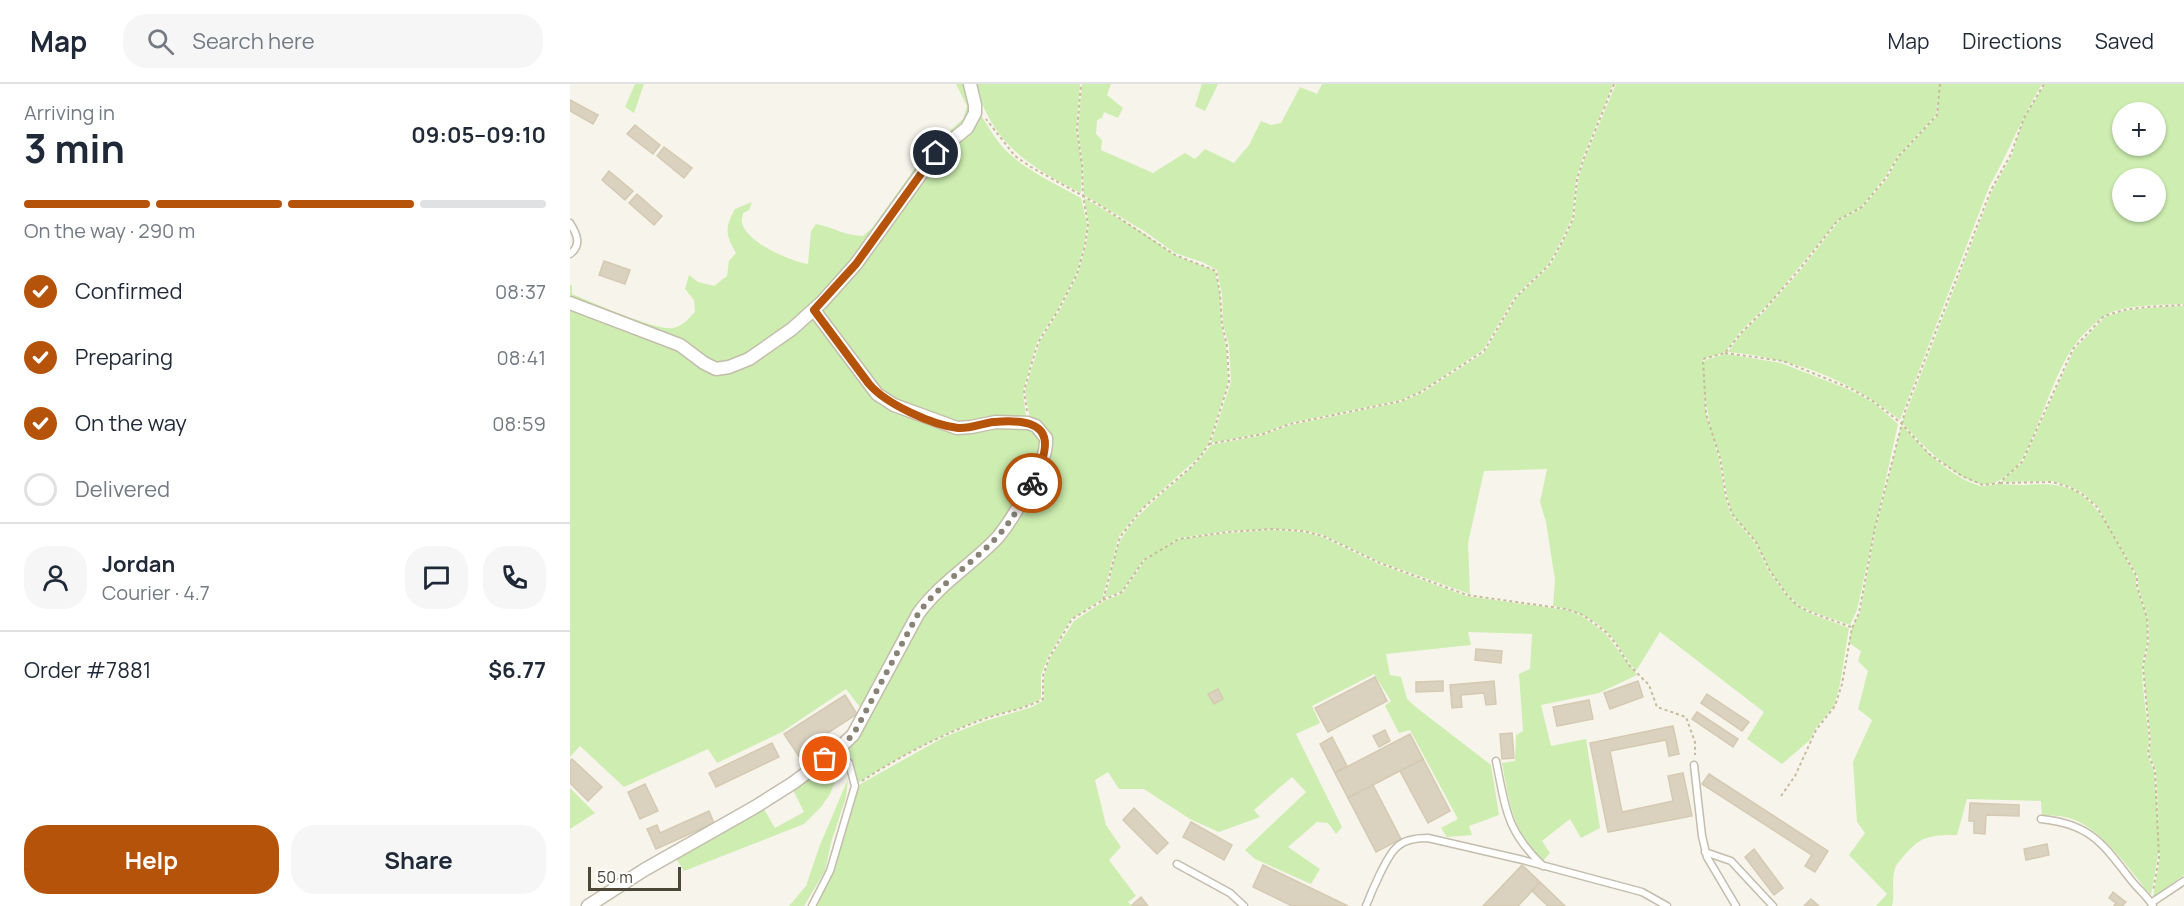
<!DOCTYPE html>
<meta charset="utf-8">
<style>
body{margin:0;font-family:Manrope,sans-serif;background:#f6f6f7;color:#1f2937;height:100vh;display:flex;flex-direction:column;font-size:22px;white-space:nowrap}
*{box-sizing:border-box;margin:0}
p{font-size:20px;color:#747a83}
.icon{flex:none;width:33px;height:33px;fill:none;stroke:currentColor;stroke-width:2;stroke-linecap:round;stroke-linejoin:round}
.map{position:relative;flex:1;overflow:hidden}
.side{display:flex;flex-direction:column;background:#fff;width:570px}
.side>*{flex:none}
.tools{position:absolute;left:1542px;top:18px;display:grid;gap:12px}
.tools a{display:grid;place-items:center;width:54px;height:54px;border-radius:50%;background:#fff;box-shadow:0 2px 4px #0004;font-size:30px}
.scale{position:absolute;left:18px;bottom:15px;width:93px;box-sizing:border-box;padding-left:6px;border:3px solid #4c4637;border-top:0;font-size:16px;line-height:21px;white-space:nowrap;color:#4c4637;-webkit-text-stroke:4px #fff;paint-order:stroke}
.pin{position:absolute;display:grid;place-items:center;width:51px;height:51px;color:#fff;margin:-26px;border:3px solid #fff;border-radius:50%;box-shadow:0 2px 6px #0007}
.courier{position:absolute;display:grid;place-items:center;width:60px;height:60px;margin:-30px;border:4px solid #b45309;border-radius:50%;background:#fff;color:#222;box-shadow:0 2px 8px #0007}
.head em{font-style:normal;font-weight:700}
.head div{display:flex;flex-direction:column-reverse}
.head{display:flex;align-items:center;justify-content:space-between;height:102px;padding:0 24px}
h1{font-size:39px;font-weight:700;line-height:45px}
.bar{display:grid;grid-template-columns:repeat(4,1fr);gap:9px 6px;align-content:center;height:72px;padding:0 24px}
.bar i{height:8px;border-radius:4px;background:#e0e1e3}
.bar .active{background:#b45309}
.bar p{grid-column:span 4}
.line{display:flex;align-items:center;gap:15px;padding:0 24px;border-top:2px solid #e0e1e3}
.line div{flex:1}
.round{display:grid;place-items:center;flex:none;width:63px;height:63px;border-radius:24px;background:#f6f6f7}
ol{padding:0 24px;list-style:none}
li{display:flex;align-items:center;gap:18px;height:66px}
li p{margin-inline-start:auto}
li .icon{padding:6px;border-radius:50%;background:#b45309;color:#fff;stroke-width:4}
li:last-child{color:#747a83}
li i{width:33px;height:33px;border:3px solid #e0e1e3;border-radius:50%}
.button{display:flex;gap:12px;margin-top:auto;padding:12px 24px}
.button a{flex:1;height:69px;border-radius:24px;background:#b45309;color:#fff;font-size:24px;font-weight:700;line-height:69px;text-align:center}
.button a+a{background:#f6f6f7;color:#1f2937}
header{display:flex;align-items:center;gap:36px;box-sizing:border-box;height:84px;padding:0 30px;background:#fff;border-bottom:2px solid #e0e1e3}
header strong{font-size:28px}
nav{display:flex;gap:33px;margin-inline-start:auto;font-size:21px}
.search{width:420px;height:54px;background:#f6f6f7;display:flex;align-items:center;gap:15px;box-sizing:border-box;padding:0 21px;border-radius:24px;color:#747a83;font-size:22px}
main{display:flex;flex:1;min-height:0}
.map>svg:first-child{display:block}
.green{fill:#cdeeb0;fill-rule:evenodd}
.building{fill:#dad1bf;stroke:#d5cab1;stroke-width:1.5}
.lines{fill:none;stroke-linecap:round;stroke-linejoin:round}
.lane-casing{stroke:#c4bdac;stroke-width:9}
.street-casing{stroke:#c4bdac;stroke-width:15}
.path{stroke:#c7bb9c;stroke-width:2;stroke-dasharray:3 3;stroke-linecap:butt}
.lane{stroke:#fff;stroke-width:6}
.street{stroke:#fff;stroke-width:12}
.done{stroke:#888376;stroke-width:6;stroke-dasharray:0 10.8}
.route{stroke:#b45309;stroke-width:8}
</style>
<header>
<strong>Map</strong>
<div class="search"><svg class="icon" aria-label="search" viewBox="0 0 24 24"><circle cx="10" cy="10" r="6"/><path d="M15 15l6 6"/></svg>Search here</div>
<nav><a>Map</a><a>Directions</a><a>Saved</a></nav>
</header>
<main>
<section class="side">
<div class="head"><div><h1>3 min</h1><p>Arriving in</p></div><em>09:05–09:10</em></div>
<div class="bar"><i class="active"></i><i class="active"></i><i class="active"></i><i></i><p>On the way · 290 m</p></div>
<ol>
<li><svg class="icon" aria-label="check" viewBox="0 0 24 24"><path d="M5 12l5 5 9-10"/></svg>Confirmed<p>08:37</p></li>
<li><svg class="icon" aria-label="check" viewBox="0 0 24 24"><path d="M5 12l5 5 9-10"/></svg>Preparing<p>08:41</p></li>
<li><svg class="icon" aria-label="check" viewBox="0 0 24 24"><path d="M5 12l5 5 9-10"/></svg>On the way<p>08:59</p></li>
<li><i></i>Delivered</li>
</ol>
<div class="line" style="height:108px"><a class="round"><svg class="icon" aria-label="person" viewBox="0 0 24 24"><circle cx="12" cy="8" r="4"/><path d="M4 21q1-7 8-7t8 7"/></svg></a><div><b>Jordan</b><p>Courier · 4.7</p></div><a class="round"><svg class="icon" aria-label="chat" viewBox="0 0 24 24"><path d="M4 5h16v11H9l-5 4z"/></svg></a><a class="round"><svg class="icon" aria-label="phone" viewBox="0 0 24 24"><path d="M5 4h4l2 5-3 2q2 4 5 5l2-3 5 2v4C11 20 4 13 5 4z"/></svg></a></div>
<div class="line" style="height:78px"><div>Order #7881</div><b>$6.77</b></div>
<div class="button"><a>Help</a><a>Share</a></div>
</section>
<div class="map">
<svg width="1614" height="822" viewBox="0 0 1614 822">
<rect width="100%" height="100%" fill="#f7f4eb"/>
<g class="green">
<polygon points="65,0 74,0 64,29 55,23"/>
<path d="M386,0H397L401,10L399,36L250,216L178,272L151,282L0,216V201H2V210C19,217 90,248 103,244C113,242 118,235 125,228L124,216L115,205L119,191L128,198L144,202L157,192L159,177L166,169C155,151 155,143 165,125L182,118L179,126L173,129C173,133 171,136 172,139C177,159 220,177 238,180L241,147L246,140C263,143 275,152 293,152L302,144L358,66L393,35L397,22Z"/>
<path d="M405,0H510L506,46L512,81L511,109C457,81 424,61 405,0Z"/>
<polygon points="512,0 541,0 537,11 553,24 548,34 534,28 532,34 527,36 526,50 532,56 531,66 583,89 615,69 625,75 635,65 664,79 679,61 691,37 701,41 711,39 730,3 747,10 752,0 1043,0 1013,73 1006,95 1002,134 991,157 978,181 945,212 913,266 851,307 831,316 720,339 693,349 641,359 661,298 659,262 653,240 652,210 647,186 632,178 605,169 574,147 514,111 513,81 508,46"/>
<polygon points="632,0 648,0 635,27 625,22"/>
<path d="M1046,0H1472C1452,33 1438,69 1419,103L1330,336C1277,294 1225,275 1158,268L1171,250L1194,228L1230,187L1269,137L1293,123L1317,95L1328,74L1367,32L1369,3L1366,31L1327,73L1315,93L1292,122L1268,136L1202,216L1170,248L1155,268L1133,275V283L1135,276L1156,270L1211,279L1280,306L1304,319L1328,340L1287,526L1280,541L1240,527L1229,521L1217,510L1200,487L1186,458L1162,430L1157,411L1151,374L1142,351L1134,308L1136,330L1149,375L1155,412L1161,431L1185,459L1199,488L1216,511L1228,522L1239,529L1279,544L1270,600L1264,622L1245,645L1240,656L1212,680L1177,655L1194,628L1090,548L1066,587C1058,578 1053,569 1047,560C1033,539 1008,526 983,522L985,496L976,438L970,418L977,385L914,387L898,459L900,510L810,478L753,451L733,446L702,445L658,447L609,454L574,475L552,507L534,514C543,495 542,470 553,452C576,416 616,396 641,361L693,351L721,341L831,318L852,309L915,268L947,213L980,182L993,158L1004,135L1008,96L1015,74Z"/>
<path d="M1475,0H1614V220C1593,221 1550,220 1533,233C1523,240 1508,255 1501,266C1480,300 1471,340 1452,375C1445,387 1426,403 1411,400C1382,393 1352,360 1332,339L1422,107L1442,71L1454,34ZM1552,28H1586V62H1552ZM1552,94H1586V128H1552Z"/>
<path d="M409,28C419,44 428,61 443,73C463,90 488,101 511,114L517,140L514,162L506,190L488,225L468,256L464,267L453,307L456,335L397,341L329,318L309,304L248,226L366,74Z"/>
<path d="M514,114L573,149L604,171L645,187L650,210L651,240L656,262L658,298L643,346L638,360L630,372L571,425L549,452L532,515L501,535L478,573L471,591V615C451,626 427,629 406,637C363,654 325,675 286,700C285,685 281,676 269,667L361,517L416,470L479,362L460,336L455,307L470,257L490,226L508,190L516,162L519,140Z"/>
<polygon points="0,222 116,269 139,286 198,269 246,233 297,301 365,339 465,343 474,362 435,440 355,516 293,627 276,605 212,648 147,679 138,665 54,703 10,662 0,673"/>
<path d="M1614,222V791L1583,813L1590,773L1589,765L1581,811C1558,785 1530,740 1495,733C1488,731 1479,732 1472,731L1471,717L1397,715L1387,751C1360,751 1350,752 1333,773C1330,777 1326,780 1325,785C1321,797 1325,810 1322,822H1306L1317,810L1279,771L1295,749L1287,738L1283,678L1302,636L1288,625L1298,587L1288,577L1291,567L1279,559L1282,544L1290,529L1306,444L1332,341C1351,363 1382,395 1411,402C1417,403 1424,400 1429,400C1437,400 1445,401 1453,401C1475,400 1495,398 1514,413C1537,431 1551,467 1566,493V502L1577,534V558L1572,582L1573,603L1579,657L1577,669L1584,688L1589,751L1586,687L1579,668L1581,657L1575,602L1574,582L1579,558L1578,534L1568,502V493L1528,423L1513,409L1499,402L1482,397L1431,398L1453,378L1504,266L1535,233L1554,227L1577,224Z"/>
<path d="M702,446L733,448L752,453L809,480L896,512L996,526L1012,532L1035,549L1067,591L1029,609L971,621L981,662L1016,655L1030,744L1011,754L1000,735L972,757L980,769L973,777C942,745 940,721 932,679L945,677L946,651L953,647L949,590L960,585L962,550L898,548L901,561L816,570L820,591L831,593L837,615L847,624L921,681L929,731L899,742L902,751L877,753L871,744L888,735L840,646L829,649L815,622L821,617L804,590L742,622L750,639L726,650L772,743L766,750L758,739L747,738L718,763L750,785L741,800L685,775L675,766L736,708L722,693L684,726L690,733L649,748L620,735L574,705H549L538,688L525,696L536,741L551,763L539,776L566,812L558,818L562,822H246L263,787L287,702L374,653L415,637L462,623L474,616V592L480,574L504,537L534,517L553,509L575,476L585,468L610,455L659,449Z"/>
<polygon points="266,677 272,680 260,710 251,723 234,740 114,787 106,774 194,725 205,744 234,728 222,704 258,678"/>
<polygon points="278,695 276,713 261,759 255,787 234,822 219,822 236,802 250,761"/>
<polygon points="0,704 25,729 0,745"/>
</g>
<g class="building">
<polygon points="0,16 28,31 23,40 0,27"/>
<polygon points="65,41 90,61 83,70 57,50"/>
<polygon points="94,63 122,84 114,94 87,72"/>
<polygon points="39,87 63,107 55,116 32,96"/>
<polygon points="67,110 92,132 84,141 59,119"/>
<polygon points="34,177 60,186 55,200 29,191"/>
<polygon points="906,565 932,567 931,579 905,576"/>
<polygon points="805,593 817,617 758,648 745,624"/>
<polygon points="873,597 873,607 846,608 846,598"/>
<polygon points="924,597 926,620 916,621 914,609 891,611 892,623 882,624 880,601"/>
<polygon points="1068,597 1073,613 1040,625 1034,609"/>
<polygon points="648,605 653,615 644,620 638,610"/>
<polygon points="1137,610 1179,638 1172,647 1131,619"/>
<polygon points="275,611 287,630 236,663 239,668 230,674 214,650"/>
<polygon points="1019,616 1023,635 987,642 983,623"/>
<polygon points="1127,628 1168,655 1163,663 1122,635"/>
<polygon points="1103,642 1109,670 1099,672 1096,656 1040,667 1052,728 1103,717 1098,692 1113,689 1122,732 1038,748 1020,659"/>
<polygon points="815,646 820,657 809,663 803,652"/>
<polygon points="942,649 944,674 932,675 930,650"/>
<polygon points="840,650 853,675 778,714 765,689"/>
<polygon points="762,653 777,682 765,689 750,660"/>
<polygon points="202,659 209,673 146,703 139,689"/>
<polygon points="2,675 32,703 18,717 0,699 0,677"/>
<polygon points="853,675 880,727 858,739 830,687"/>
<polygon points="1139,690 1258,767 1245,788 1235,782 1242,771 1132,700"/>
<polygon points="75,700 88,727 70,735 58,708"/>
<polygon points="803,701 831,755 806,768 778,714"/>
<polygon points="1400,719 1449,721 1449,732 1416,731 1415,750 1404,749 1404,737 1399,737"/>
<polygon points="564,724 598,759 587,770 553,736"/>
<polygon points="139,727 144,739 86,765 77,745 87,741 90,749"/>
<polygon points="621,738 662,761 654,776 613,753"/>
<polygon points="1477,760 1479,771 1456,776 1454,765"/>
<polygon points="1184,765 1213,804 1204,811 1175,773"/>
<polygon points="693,781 778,822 722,822 683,803"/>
<polygon points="952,781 970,798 962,807 948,822 913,822"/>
<polygon points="970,798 995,822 978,822 962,807"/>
<polygon points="1543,808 1556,818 1552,822 1544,822 1546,819 1539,814"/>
<polygon points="571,813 578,822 562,821"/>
<polygon points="1241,815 1249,822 1234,822"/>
</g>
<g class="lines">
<defs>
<g id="lane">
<path d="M0,139C7,150 12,161 0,170"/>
<path d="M926,677C936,726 936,746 973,782"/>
<polyline points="1124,681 1132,752 1137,773 1166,822"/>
<path d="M1471,735C1521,740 1533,760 1561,796C1568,805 1578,813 1583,822"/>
<polyline points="1135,768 1161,777 1203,822"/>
<polyline points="607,780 660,809 674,822"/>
<polyline points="1581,819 1614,797"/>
<polyline points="242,822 260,787 285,702 279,679 266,668"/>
<path d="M796,822C801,809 817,771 827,763C835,755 847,754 858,754L953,776L1072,808L1097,822"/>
</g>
<g id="street">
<polyline points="0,219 110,261 134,279 146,285 159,283 179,275 222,245 252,218 286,180 366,69 397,44 405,29 405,21 400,0"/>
<path d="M18,822L74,786L185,723L223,699L265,668L283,651L348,530C370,499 403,480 428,453C442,436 452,417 462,398C469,384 477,370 476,354L466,342L458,339L426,338L401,343L387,344L324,321L307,310L244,226"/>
</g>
</defs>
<use href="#lane" class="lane-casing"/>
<use href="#street" class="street-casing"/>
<g class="path">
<polyline points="1155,269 1213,277 1282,305 1304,318 1331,339 1359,370 1392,392 1413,401 1429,399 1452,378 1503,265 1534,232 1554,226 1576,223 1614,221"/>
<polyline points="457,327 454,307 465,268 469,257 489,225 507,190 515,162 518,140 513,112 512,81 507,46 511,0"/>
<polyline points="639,360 693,350 720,340 831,317 851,308 914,267 946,213 979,181 992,158 1003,135 1007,95 1014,74 1044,0"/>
<polyline points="1430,399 1482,398 1499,403 1512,410 1527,423 1567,493 1567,502 1577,534 1578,558 1573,582 1580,658 1578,669 1585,687 1589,773 1583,807"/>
<polyline points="533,516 552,508 574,476 609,455 658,448 702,445 733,447 753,452 810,479 897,511 996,525 1013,531 1036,548 1046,560 1059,581 1079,601 1087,623 1116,633 1125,658 1125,671"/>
<polyline points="1281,543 1240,528 1228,522 1217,511 1200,487 1186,458 1162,430 1156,412 1150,374 1136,330 1133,275 1155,269 1171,249 1193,227 1229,186 1268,136 1292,123 1316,94 1328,73 1367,31 1370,0"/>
<path d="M292,697C330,672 369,652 411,636C432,628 453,626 473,615V592L479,574L502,535L533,516L550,453L572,425L620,384L630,373L639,360L644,346L659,298L657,262L652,240L650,210L646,187L605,171L531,122L461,83L445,72L416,35"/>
<polyline points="1211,712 1225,692 1246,646 1265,622 1272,600 1282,544 1289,529 1305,444 1336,324 1421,106 1441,70 1454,34 1474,0"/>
</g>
<use href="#lane" class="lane"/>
<use href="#street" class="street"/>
</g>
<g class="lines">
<path class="done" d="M255,675L283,651L348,530C370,499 402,480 427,453C442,437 452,418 462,399"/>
<path class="route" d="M366,69L286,180L244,226L299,300C316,320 362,341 388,344C401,345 412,339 424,338C479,333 486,354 462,399"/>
</g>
</svg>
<div class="tools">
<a>+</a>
<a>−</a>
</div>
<div class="scale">50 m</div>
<div class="pin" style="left:255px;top:675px;background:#ea580c"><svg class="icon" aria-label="bag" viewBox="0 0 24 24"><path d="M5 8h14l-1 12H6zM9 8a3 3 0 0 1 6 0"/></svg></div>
<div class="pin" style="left:366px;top:69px;background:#1f2937"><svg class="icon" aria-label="home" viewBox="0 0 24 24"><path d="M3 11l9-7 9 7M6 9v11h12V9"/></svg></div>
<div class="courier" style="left:462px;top:399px"><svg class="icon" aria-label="bike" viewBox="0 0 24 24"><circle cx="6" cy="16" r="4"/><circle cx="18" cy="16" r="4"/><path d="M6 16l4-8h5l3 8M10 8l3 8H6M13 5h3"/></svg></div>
</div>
</main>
